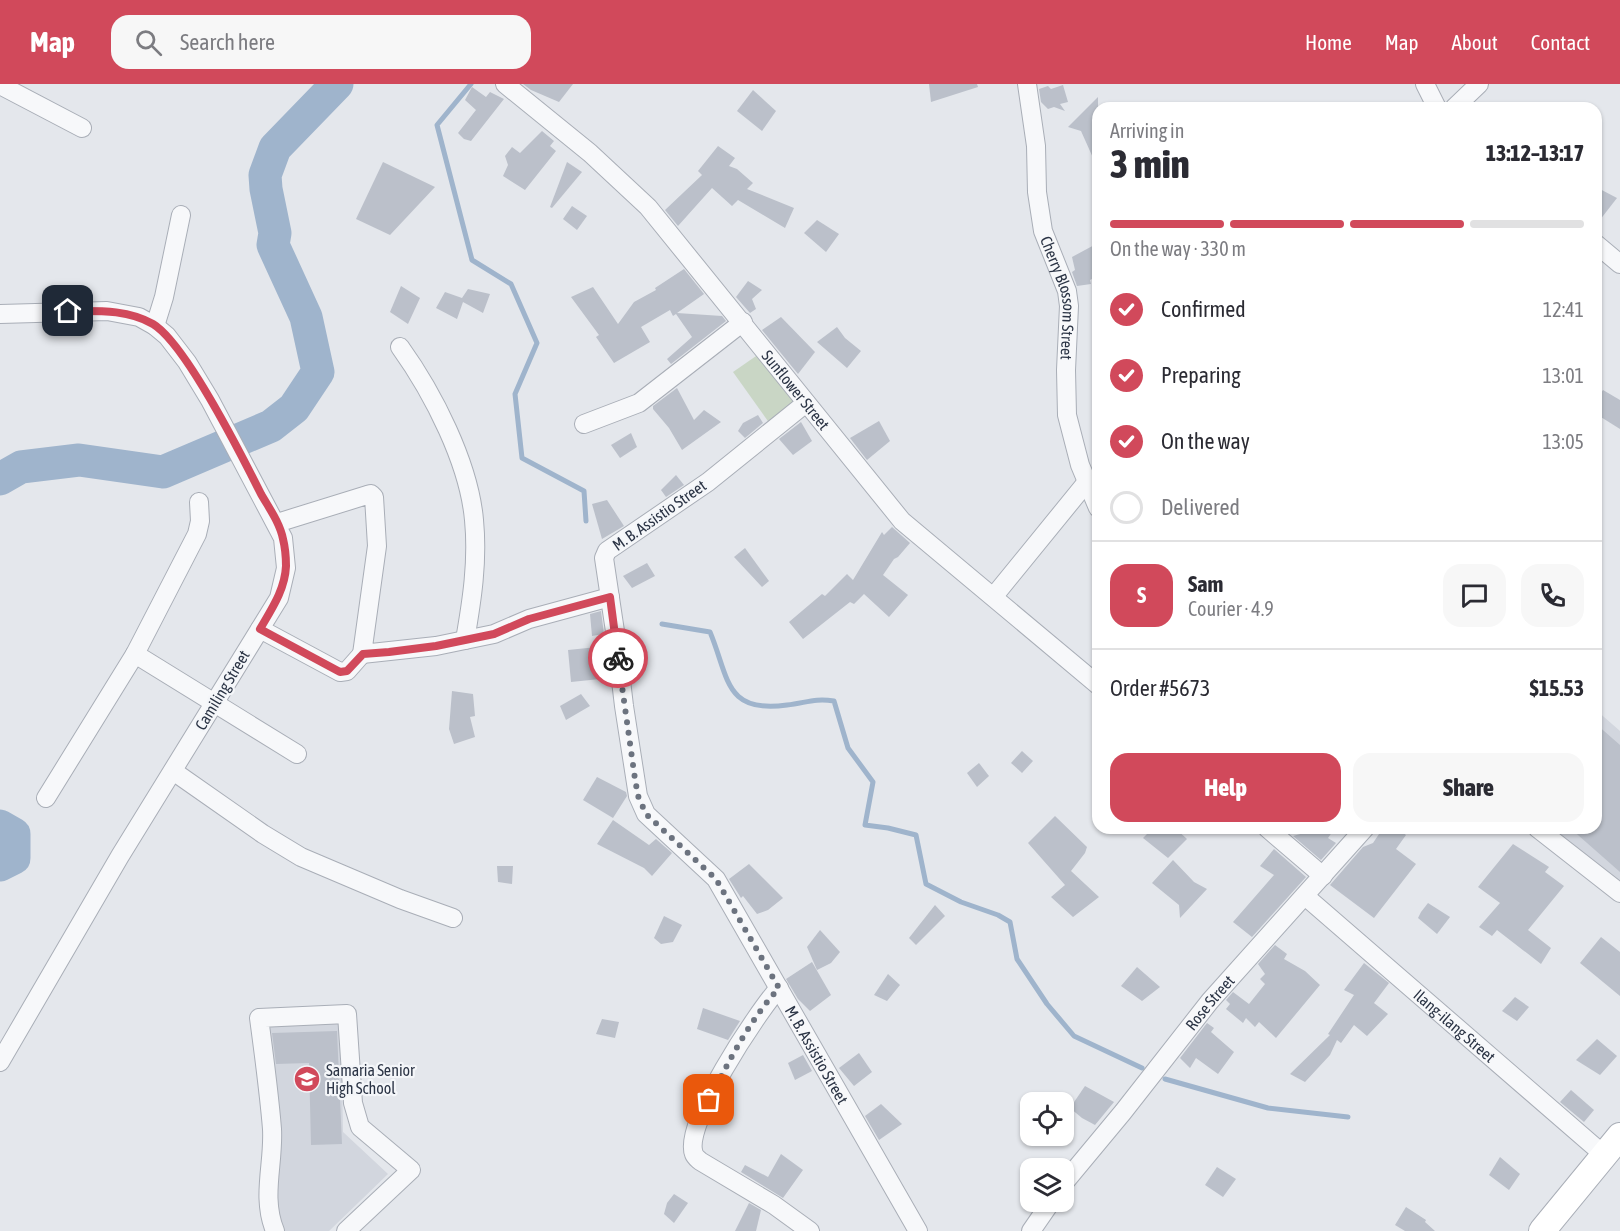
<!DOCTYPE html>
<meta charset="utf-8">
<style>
body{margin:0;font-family:"Asap Condensed",sans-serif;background:#f7f7f7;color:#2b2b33;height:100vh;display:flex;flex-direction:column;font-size:22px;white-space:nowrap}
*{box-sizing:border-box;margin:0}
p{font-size:20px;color:#7c7c81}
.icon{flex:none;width:33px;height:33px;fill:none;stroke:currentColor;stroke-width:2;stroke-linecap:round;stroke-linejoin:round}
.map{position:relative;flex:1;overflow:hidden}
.drawer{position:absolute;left:1092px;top:18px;width:510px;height:732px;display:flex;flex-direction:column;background:#fff;border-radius:18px;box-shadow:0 2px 4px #0004}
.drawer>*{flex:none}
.tools{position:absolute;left:1020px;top:1008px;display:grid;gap:12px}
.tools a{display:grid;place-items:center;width:54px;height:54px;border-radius:12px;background:#fff;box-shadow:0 2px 4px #0004;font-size:30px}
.pin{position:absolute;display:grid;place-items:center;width:51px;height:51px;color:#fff;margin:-26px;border-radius:12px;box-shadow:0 3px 9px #0006}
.courier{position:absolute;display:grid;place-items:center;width:60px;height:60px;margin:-30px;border:4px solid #d1495b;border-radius:50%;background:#fff;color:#222;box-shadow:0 2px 8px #0007}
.summary em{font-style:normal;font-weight:800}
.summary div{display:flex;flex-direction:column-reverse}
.summary{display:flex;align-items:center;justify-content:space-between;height:102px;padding:0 18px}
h1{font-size:39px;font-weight:800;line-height:45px}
.bar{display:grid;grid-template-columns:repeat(4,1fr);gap:9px 6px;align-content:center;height:72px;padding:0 18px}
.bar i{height:8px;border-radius:4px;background:#e1e1e2}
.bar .on{background:#d1495b}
.bar p{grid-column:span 4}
.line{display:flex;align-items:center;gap:15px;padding:0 18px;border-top:2px solid #e1e1e2}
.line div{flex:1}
.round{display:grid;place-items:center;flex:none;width:63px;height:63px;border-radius:18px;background:#f7f7f7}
ol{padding:0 18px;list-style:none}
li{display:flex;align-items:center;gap:18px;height:66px}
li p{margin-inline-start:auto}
li .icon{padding:6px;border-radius:50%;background:#d1495b;color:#fff;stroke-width:4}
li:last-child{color:#7c7c81}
li i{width:33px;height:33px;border:3px solid #e1e1e2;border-radius:50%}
.primary-button{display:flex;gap:12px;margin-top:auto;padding:12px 18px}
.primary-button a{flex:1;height:69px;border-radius:18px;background:#d1495b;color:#fff;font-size:24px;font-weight:800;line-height:69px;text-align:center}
.primary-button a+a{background:#f7f7f7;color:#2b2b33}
header{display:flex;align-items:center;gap:36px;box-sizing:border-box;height:84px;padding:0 30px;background:#d1495b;color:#fff}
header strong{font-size:28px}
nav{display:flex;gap:33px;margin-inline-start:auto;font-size:21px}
.search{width:420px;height:54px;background:#f7f7f7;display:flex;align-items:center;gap:15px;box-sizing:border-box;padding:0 21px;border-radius:18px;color:#7c7c81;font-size:22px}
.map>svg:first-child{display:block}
.built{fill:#d2d6de}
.green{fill:#c9d6c5}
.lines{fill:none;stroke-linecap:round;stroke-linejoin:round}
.stream{stroke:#9fb4cc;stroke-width:5}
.river{stroke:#9fb4cc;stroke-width:33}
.building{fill:#bbc0ca}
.minor-casing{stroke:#a9aeb7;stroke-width:20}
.secondary-casing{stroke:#a9aeb7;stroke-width:28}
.minor{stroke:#f7f8fa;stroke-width:18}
.secondary{stroke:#fff;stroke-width:26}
.done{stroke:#6c737f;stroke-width:6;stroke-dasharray:0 10.8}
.route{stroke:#d1495b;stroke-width:8}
.labels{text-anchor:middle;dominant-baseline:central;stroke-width:4.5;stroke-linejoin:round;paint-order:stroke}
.street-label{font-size:16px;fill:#2b3445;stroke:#f4f6f9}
.poi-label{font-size:16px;fill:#2b3445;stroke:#f4f6f9;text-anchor:start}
</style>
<header>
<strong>Map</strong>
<div class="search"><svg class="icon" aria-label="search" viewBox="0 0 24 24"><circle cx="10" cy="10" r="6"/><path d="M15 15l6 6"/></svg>Search here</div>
<nav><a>Home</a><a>Map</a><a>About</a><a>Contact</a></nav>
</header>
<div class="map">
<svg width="1620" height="1147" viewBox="0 0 1620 1147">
<rect width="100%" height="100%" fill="#e4e7ec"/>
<g class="built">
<polygon points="1596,626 1620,647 1620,800 1546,744 1596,744"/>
<polygon points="341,938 343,1048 388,1090 329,1147 281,1147 271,1125 266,943"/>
</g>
<polygon class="green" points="759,270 796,322 770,340 733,288"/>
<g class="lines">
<g class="stream">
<polyline points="471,0 437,41 472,176 511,200 537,259 515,310 522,374 584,407 586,437"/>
<path d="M662,540L710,548C729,593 724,630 787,621C806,619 814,614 834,617L848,664L873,698L865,741L888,744L916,751L926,800L961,818L998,831L1010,838L1017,875L1047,920L1074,952L1142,984"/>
<polyline points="1165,995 1268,1024 1348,1033"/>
</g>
<g class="river">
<polyline points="0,395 21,383 79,376 163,388 271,342 294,324 318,288 306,233 273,161 275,149 266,105 265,91 275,64 337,0"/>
<polyline points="0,742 14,750 14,774 0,781"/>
</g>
</g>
<g class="building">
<polygon points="523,0 573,0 559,18 531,6"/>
<polygon points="929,0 977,0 978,3 931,18"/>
<polygon points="1063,1 1068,18 1060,20 1065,27 1054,23 1048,25 1041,18 1039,5 1048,2 1051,5"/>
<polygon points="472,3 486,13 490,8 504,15 471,57 464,55 458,49 476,26 465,16"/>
<polygon points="753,6 776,27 762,47 737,27"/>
<polygon points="1098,13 1098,85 1081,47 1068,43"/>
<polygon points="542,47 554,57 550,62 556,67 525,106 503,92 508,81 505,72 512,63 520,69"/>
<polygon points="718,62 735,74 729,82 737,85 753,99 747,105 794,124 785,144 738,116 732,122 712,104 678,142 665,126 702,91 698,87"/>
<polygon points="383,78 435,103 390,151 356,135"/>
<polygon points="567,78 582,88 552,124 550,123"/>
<polygon points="1596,103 1617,114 1596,141"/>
<polygon points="572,122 587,132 577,146 563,135"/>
<polygon points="817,136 839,150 826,168 804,149"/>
<polygon points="1098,159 1098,192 1090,196 1091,200 1077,202 1072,188 1075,186 1072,173"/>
<polygon points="684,185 704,210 677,229 722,232 726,237 671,280 667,275 692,253 676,230 673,232 670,226 641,243 650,258 614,279 596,253 599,251 571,213 593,203 618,240 634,218 656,206 655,204"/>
<polygon points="748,197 762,206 752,215 756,225 750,229 736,213"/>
<polygon points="401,202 420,214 408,240 390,228"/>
<polygon points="468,205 490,210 483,229 463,218 457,235 436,224 445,208 462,214"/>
<polygon points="781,233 815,268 798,290 762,246"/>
<polygon points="837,243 845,254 861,267 847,284 817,258"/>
<polygon points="677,304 694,336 704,326 721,338 682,366 669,344 653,325 653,322"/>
<polygon points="1603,306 1620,316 1620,345 1596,330 1596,316"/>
<polygon points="758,331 763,339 745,354 738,347 743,339"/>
<polygon points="879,337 890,357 867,376 850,354"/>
<polygon points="801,338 812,357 793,371 779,355"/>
<polygon points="631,349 637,363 620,374 611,361"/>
<polygon points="676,391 684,401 666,413 661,406"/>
<polygon points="607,416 624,442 602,455 592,420"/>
<polygon points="892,443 910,459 898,473 894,475 883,491 908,511 889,533 864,510 854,520 850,518 803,555 789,538 822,510 825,512 847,490 853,496 882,448 884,451"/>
<polygon points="745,464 769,497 762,503 734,473"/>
<polygon points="647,479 655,492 632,504 623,492"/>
<polygon points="601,527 604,550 592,552 590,530"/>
<polygon points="597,563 600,595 571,598 568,566"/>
<polygon points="452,607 473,610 475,632 470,633 475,653 454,660 449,645"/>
<polygon points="581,610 590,622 566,636 560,622"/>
<polygon points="1596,640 1620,661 1620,788 1570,744 1596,744"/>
<polygon points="1022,667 1033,677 1022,689 1011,679"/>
<polygon points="979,679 989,692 977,703 967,689"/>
<polygon points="597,693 626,708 627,712 613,734 583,716"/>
<polygon points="1055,732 1087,763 1085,769 1071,787 1099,813 1073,833 1051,813 1065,801 1028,759"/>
<polygon points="613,736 649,761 656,755 672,769 652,792 644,784 597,760"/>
<polygon points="1153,744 1175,744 1187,755 1168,774 1143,754"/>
<polygon points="1322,744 1335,744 1328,754 1336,759 1321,776 1293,752"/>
<polygon points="1383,744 1397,744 1406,751 1396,765 1416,780 1374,834 1330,801 1363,763 1373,759"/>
<polygon points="1513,760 1549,783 1545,788 1564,802 1528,846 1551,864 1541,880 1497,846 1492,852 1479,843 1500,819 1478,803"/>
<polygon points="1274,765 1306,793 1252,853 1233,838 1274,791 1260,782"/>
<polygon points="1173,776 1194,798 1207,805 1180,834 1179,821 1152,799"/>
<polygon points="749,780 783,814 768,826 757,830 743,812 741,814 729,795"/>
<polygon points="497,782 513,782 512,800 498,798"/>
<polygon points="1428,819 1450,833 1437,850 1418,834 1421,828"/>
<polygon points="935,821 945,832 916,861 909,854"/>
<polygon points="664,832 682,841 673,858 661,860 654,854"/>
<polygon points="820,846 840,868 831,879 817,886 807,863"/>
<polygon points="1601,853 1620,868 1620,912 1580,879"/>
<polygon points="1275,861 1287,870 1284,875 1305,887 1320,901 1276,954 1259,938 1255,943 1246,934 1243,939 1226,925 1230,920 1226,916 1233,908 1249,920 1265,900 1260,895 1265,890 1258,880"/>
<polygon points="812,878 831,911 810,927 798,915 786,895"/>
<polygon points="1364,879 1389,899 1374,919 1388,930 1367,952 1354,941 1341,959 1337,956 1330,971 1305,998 1290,990 1330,951 1328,950 1354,911 1344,906"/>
<polygon points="1137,883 1160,903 1142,917 1121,902"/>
<polygon points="888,890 900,901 887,917 874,911"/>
<polygon points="1515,913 1529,923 1517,937 1502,927"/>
<polygon points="703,924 740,937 728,956 697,945"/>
<polygon points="602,935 619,938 615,954 596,950"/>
<polygon points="1207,939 1214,944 1211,948 1234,968 1218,990 1196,974 1190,984 1180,974"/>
<polygon points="337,947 342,1060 311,1061 309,979 276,980 272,949"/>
<polygon points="1597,955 1617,972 1600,991 1576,976"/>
<polygon points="859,969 872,988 854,1002 839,984"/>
<polygon points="803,971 812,987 795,996 788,979"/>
<polygon points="1085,1002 1114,1018 1095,1041 1082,1034 1070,1024"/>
<polygon points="1571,1006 1594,1026 1584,1038 1560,1018"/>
<polygon points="881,1020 902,1040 879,1056 865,1032"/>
<polygon points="781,1070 803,1086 783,1114 741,1088 745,1081 768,1093"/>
<polygon points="1500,1073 1520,1090 1509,1106 1489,1091"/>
<polygon points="1217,1083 1236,1095 1223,1113 1205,1101"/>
<polygon points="674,1110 688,1119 674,1139 664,1130 667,1119"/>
<polygon points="749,1119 761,1126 756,1147 735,1147"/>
<polygon points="1406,1123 1426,1136 1425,1138 1435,1147 1405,1147 1395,1141"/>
</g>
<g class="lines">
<defs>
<g id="minor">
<path id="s1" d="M505,0L590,69L648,123L902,437L1098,601"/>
<path id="s2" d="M1027,0L1036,62L1037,108L1043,147L1067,207L1069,222L1066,286L1067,331L1080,381L1098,424"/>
<polyline points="1425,0 1437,24"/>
<polyline points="0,1 82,44"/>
<polyline points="1454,24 1479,0"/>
<polyline points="1596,160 1620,180"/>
<polyline points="0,230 107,227 139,233 155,242 167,252 187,278 210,316 283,454 286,484 279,514 120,772 0,978"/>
<polyline points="155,242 164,213 181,131"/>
<path d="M400,263C433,309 469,379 474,436C478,477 472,516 465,556"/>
<path id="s3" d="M806,319L708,398L607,467L604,474L616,554L624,622L638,712L646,730L716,795L918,1147"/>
<polyline points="584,340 639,319 743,238"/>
<polyline points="277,439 367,411 371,410 374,413 377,462 362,570 436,562 494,550 529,535 610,513"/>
<polyline points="994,512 1086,399"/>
<polyline points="260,545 340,588 347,587 362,570"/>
<polyline points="135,570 297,670"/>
<polyline points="173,687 263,750 301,773 400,815 453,834"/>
<polyline points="46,714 135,570 197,450 200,437 199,418"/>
<polyline points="1267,744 1323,792"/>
<polyline points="1537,744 1620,809"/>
<path id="s4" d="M1305,812L1604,1071"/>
<path d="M779,904C758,927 682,1041 694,1070C695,1073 698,1075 700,1077L774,1121L810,1147"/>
<path id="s5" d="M1064,1099L1123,1028L1210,917L1365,744"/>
<path d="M275,1147C261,1113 274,1080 272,1045C269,1008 264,971 259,934L347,930L353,1019L360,1043L411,1086L346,1147"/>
<polyline points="1031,1147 1051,1118"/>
</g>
<polyline id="secondary" points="1542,1147 1620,1052"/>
</defs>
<use href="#minor" class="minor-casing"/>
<use href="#secondary" class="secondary-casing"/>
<use href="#minor" class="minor"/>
<use href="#secondary" class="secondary"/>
</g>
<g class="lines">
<path class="done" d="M618,574L635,695L638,712L646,730L716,795L779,904C749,937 729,977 709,1016"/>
<path class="route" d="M68,227C97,227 127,225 153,240C186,260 242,372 261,410C269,424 280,439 283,455C285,463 286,474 286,482C285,506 271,526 260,545L340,588L347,587L363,570L389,568L436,562L494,550L529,535L610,513L618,574"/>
</g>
<defs>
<symbol id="school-disc" viewBox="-11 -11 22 22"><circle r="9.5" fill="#d1495b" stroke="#f4f6f9"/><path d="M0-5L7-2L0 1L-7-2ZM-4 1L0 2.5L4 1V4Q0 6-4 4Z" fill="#fff"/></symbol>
</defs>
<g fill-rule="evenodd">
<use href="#school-disc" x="292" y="980" width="30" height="30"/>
</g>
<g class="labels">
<g class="street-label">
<text stroke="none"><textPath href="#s2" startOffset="218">Cherry Blossom Street</textPath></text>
<text stroke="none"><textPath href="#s1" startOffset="424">Sunflower Street</textPath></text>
<text transform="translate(659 431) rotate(-35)">M. B. Assistio Street</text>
<text transform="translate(222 606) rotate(-59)">Camiling Street</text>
<text stroke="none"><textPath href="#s5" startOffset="232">Rose Street</textPath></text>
<text stroke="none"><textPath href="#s4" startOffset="198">Ilang-ilang Street</textPath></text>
<text stroke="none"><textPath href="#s3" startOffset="814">M. B. Assistio Street</textPath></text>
</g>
<g class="poi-label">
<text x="326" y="986">Samaria Senior<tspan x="326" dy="18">High School</tspan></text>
</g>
</g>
</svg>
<div class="tools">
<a><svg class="icon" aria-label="locate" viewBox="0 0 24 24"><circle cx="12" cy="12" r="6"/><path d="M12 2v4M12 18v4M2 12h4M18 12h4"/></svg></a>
<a><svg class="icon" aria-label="layers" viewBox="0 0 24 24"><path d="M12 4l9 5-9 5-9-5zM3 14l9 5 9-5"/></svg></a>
</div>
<div class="pin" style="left:709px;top:1016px;background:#ea580c"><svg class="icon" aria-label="bag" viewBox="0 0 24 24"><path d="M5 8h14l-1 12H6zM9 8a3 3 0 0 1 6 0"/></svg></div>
<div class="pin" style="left:68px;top:227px;background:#1f2937"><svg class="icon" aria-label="home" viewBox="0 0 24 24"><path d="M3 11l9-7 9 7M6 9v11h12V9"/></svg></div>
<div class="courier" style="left:618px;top:574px"><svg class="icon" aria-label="bike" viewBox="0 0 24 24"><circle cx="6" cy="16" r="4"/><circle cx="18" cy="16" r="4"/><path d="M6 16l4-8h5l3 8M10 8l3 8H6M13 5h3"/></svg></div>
<section class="drawer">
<div class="summary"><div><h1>3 min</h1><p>Arriving in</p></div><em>13:12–13:17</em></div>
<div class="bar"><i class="on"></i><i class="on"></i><i class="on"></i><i></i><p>On the way · 330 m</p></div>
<ol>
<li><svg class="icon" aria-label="check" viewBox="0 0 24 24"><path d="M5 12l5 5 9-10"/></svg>Confirmed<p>12:41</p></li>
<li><svg class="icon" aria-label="check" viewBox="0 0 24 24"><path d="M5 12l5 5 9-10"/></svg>Preparing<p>13:01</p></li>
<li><svg class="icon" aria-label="check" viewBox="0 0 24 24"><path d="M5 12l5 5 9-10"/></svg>On the way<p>13:05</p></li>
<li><i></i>Delivered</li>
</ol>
<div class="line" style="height:108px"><b class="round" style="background:#d1495b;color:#fff">S</b><div><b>Sam</b><p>Courier · 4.9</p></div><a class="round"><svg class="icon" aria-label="chat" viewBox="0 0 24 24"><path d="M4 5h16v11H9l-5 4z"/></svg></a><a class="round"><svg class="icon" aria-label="phone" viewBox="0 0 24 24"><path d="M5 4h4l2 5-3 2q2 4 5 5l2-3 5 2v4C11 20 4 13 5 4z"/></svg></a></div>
<div class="line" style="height:78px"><div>Order #5673</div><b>$15.53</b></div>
<div class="primary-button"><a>Help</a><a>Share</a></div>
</section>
</div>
